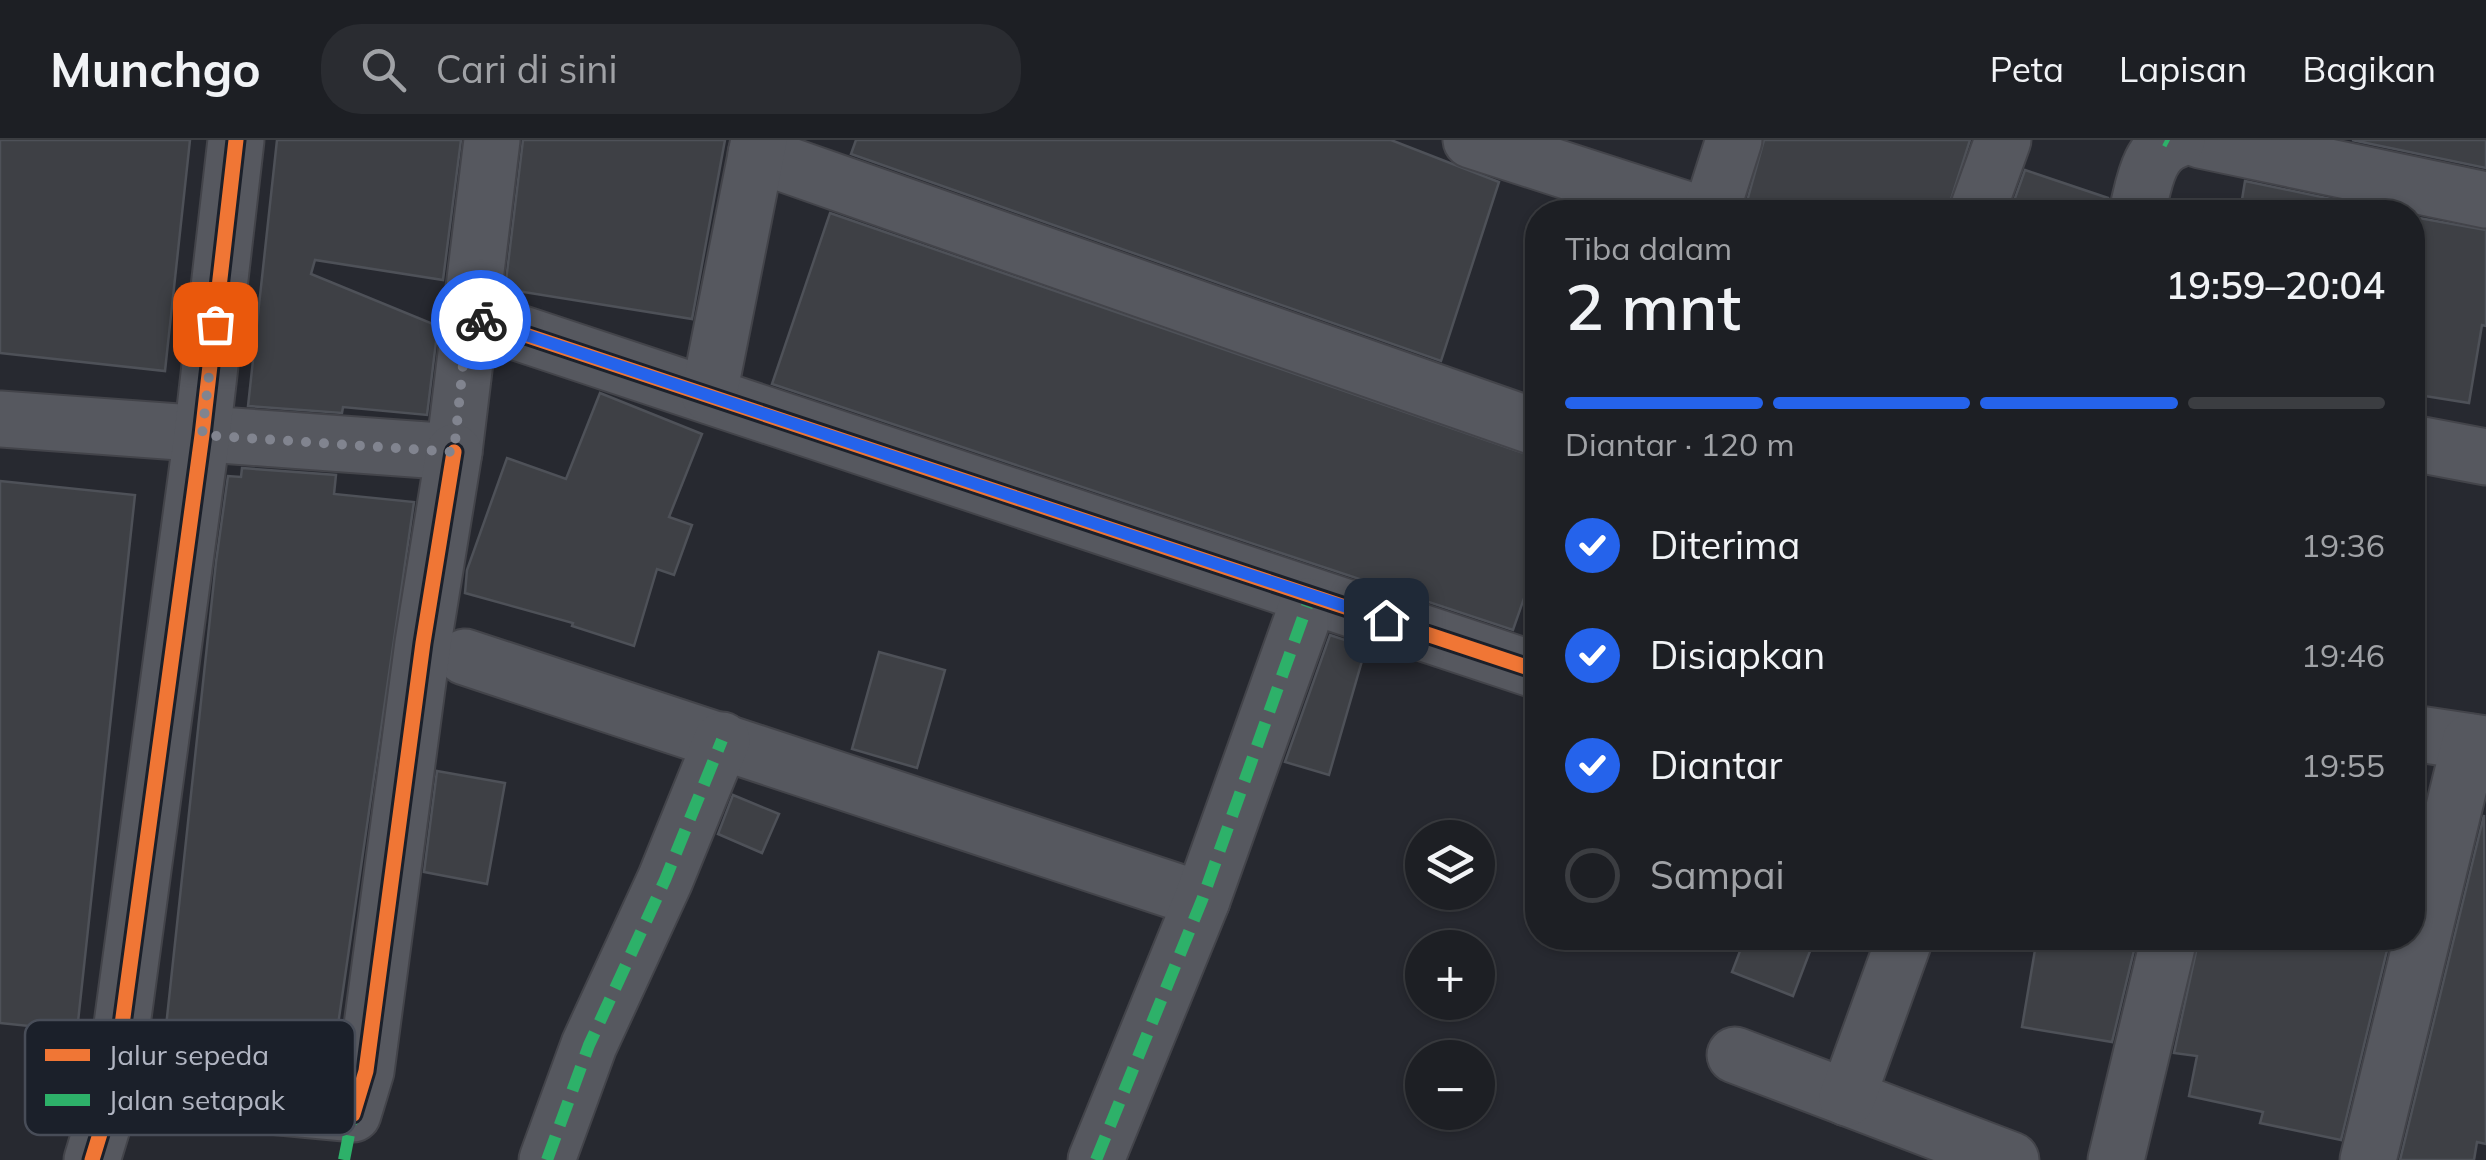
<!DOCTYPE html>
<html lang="id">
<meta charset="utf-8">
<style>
body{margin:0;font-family:Mulish,sans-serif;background:#2a2c31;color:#f1f3f6;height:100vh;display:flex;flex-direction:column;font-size:38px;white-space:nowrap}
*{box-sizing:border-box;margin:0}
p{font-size:32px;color:#a0a2a6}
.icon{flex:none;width:55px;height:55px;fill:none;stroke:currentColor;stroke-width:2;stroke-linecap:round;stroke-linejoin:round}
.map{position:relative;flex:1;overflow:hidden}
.details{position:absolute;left:1525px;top:60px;width:900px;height:750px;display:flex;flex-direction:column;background:#1d1f24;border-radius:40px;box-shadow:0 2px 8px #0004,0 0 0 2px #3b3d41}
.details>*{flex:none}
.fabs{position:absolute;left:1405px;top:680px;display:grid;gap:20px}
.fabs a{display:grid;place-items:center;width:90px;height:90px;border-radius:50%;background:#1d1f24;box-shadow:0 2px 8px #0004,0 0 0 2px #3b3d41;font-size:50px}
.pin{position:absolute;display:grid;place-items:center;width:85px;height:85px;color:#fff;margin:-42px;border-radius:20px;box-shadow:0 5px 15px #0006}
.courier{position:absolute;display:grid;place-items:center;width:100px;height:100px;margin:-50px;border:8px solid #2563eb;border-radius:50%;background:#fff;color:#222;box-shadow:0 2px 12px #0007}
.head em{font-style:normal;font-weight:600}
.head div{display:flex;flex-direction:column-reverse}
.head{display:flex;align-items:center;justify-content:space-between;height:170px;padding:0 40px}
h1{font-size:65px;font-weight:600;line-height:75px}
.bar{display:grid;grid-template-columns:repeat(4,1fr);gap:15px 10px;align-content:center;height:120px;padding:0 40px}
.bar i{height:12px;border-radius:8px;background:#3b3d41}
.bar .on{background:#2563eb}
.bar p{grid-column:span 4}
ol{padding:0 40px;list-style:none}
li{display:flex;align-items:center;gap:30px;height:110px}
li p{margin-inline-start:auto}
li .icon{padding:10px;border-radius:50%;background:#2563eb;color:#fff;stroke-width:4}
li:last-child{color:#a0a2a6}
li i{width:55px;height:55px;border:5px solid #3b3d41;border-radius:50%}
header{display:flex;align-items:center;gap:60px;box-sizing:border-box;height:140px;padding:0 50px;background:#1d1f24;border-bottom:2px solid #3b3d41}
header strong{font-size:48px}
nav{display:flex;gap:55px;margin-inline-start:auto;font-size:35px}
.search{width:700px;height:90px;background:#2a2c31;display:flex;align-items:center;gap:25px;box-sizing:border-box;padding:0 35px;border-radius:40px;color:#a0a2a6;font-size:38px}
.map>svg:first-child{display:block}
.building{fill:#3e4045;stroke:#4e5158;stroke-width:2.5}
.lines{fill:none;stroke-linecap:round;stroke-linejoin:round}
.minor-casing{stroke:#43444a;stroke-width:59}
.minor{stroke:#56585f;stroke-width:55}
.quiet{stroke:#2db169;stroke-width:12;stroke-dasharray:25 12;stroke-linecap:butt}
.cycleway-casing{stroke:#1b202a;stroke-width:21}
.cycleway{stroke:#f07635;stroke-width:15}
.done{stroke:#81848f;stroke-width:10;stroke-dasharray:0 18}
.route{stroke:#2563eb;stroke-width:12}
.key{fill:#1b202a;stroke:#484d58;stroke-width:2.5}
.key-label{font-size:28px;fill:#b1b5c2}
</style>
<header>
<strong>Munchgo</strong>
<div class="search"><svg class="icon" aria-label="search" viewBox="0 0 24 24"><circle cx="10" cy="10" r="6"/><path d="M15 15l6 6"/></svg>Cari di sini</div>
<nav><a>Peta</a><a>Lapisan</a><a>Bagikan</a></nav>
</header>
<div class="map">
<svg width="2486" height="1020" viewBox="0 0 2486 1020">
<rect width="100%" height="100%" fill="#272930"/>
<g class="building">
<polygon points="0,0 190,0 165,231 0,213"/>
<polygon points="277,0 461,0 443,140 315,120 311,134 438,186 427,275 343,267 342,273 248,266"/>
<polygon points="523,0 725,0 692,179 505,149"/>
<polygon points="856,0 1391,0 1499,42 1441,221 851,14"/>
<polygon points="1764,0 1970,0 1947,72 1744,72"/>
<polygon points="2352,0 2486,0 2486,28"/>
<polygon points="2025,30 2108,58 2107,72 2010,72"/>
<polygon points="2245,41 2393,72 2240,72"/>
<polygon points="830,73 1538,318 1538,418 1513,490 772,244"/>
<polygon points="2419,78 2486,90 2486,186 2482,185 2469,263 2412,254 2412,118"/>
<polygon points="600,253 702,294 669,377 692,385 674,435 657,429 634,506 572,486 573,483 465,453 467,430 507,318 566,339"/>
<polygon points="242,328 336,335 334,354 414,362 330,940 162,924 216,422 228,336 241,337"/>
<polygon points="0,341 135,355 77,891 0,883"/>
<polygon points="1330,495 1366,507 1329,635 1285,622"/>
<polygon points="879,512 945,530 917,628 852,609"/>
<polygon points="437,631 505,643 487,744 424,732"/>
<polygon points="733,655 779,674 762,713 718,694"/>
<polygon points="2412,666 2422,667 2412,706"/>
<polygon points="2484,675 2486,1004 2477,1002 2474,1020 2400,1020"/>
<polygon points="1745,798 1815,798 1793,856 1732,832"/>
<polygon points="2037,798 2137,798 2112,902 2022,887"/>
<polygon points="2199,798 2390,798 2341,1000 2260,983 2263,972 2189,956 2197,916 2174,913"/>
</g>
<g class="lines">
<defs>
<g id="minor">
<polyline points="1471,0 1694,72"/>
<polyline points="2200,0 2486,60"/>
<polyline points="756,14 1538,288"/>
<polyline points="1711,72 1734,0"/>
<polyline points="1977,72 2003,0"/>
<path d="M2137,72C2144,46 2147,9 2177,0"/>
<polyline points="468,176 1538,531"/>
<polyline points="709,254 759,0"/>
<polyline points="0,279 454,312 492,0"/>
<polyline points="2412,303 2486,317"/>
<polyline points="465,517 1202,760"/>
<polyline points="2412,593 2486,604"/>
<polyline points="1735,915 2011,1020"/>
<polyline points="113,951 353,974 366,931 423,503 454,312"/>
<polyline points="1847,958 1905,798"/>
<polyline points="92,1020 113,951 202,295 236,0"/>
<polyline points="547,1020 589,905 665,740 722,600"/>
<polyline points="1096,1020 1202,760 1307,466"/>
<polyline points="2116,1020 2169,798"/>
<polyline points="2368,1020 2470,602"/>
</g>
</defs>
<use href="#minor" class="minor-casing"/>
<use href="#minor" class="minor"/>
<g class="quiet">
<polyline points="2165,0 2169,2"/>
<polyline points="344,1020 353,974"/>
<polyline points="547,1020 589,905 665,740 722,600"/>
<polyline points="1096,1020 1202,760 1307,466"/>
</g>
<defs>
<g id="cycleway">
<polyline points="468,176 1538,531"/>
<polyline points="113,951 353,974 366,931 423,503 454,312"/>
<polyline points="92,1020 113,951 202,295 236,0"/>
</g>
</defs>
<use href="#cycleway" class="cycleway-casing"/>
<use href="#cycleway" class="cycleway"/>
</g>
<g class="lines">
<polyline class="done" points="215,184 202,295 454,312 468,176 481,180"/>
<polyline class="route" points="481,180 1386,480"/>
</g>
<rect x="25" y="880" width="330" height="115" rx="15" class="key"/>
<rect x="45" y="909" width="45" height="12" fill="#f07635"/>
<rect x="45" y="954" width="45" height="12" fill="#2db169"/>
<g class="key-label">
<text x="108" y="925">Jalur sepeda</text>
<text x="108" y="970">Jalan setapak</text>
</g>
</svg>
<div class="fabs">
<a><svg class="icon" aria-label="layers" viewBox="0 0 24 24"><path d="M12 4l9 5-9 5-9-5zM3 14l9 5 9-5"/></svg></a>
<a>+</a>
<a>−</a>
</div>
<div class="pin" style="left:215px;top:184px;background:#ea580c"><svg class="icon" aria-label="bag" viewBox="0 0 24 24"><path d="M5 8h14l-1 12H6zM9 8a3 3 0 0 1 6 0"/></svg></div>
<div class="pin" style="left:1386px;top:480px;background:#1f2937"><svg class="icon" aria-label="home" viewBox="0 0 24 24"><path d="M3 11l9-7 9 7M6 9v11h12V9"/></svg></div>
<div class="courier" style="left:481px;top:180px"><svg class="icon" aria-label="bike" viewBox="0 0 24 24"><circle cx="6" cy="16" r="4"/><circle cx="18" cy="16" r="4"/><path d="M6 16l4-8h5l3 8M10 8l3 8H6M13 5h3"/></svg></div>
<section class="details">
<div class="head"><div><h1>2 mnt</h1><p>Tiba dalam</p></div><em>19:59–20:04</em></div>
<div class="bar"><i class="on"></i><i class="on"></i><i class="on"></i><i></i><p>Diantar · 120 m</p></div>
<ol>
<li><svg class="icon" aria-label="check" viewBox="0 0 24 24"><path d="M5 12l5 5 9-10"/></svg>Diterima<p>19:36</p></li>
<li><svg class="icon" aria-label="check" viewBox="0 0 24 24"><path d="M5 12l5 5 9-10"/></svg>Disiapkan<p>19:46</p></li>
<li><svg class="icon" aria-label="check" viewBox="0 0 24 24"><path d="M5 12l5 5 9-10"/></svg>Diantar<p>19:55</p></li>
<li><i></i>Sampai</li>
</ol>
</section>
</div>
